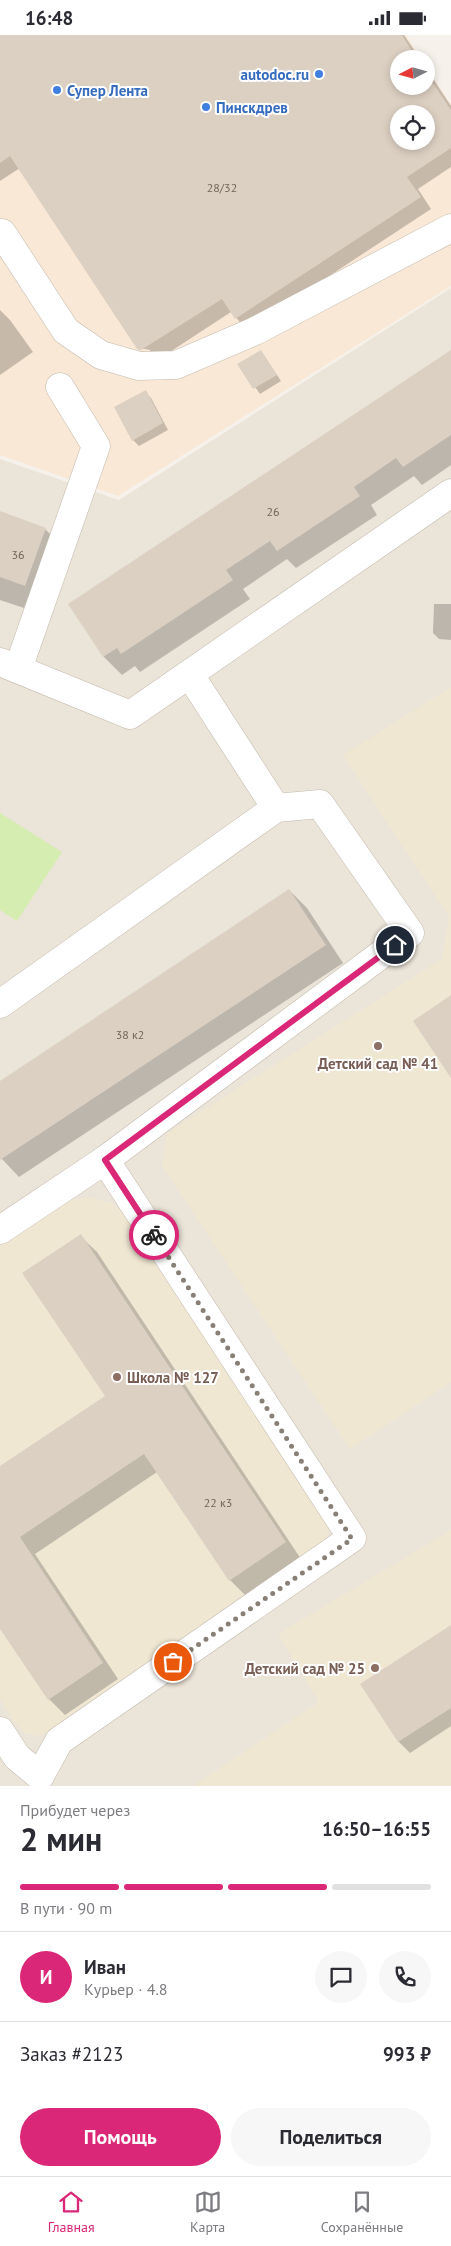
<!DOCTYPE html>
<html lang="ru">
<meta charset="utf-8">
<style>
body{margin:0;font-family:"PT Sans",sans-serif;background:#f7f7f7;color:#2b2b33;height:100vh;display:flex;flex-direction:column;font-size:19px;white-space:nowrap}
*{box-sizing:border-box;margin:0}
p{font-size:16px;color:#7c7c81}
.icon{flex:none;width:28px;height:28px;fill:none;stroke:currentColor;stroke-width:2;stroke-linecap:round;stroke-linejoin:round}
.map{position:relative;height:1751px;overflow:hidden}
.details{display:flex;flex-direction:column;background:#fff;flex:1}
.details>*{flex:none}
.needle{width:32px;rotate:264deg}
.buttons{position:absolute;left:390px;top:15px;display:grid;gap:10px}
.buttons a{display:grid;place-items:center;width:45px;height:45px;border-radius:50%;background:#fff;box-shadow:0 2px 8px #0003;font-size:25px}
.pin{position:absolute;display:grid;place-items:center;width:42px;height:42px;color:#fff;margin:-21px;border:2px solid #fff;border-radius:50%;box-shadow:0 1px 5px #0007}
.courier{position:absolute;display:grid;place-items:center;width:50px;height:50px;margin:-25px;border:4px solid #db2777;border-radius:50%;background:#fff;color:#222;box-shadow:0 1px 6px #0007}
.headline em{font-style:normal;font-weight:800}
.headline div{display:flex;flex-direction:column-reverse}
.headline{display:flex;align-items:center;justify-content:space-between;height:85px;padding:0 20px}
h1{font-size:32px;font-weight:800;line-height:38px}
.bar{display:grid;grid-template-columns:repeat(4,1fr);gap:8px 5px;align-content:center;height:60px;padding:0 20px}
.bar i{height:6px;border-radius:4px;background:#e1e1e2}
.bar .active{background:#db2777}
.bar p{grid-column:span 4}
.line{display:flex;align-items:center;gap:12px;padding:0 20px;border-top:1px solid #e1e1e2}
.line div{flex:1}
.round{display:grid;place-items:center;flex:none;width:52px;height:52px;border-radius:26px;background:#f7f7f7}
.cta{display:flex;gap:10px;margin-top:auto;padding:10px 20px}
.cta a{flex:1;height:58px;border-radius:30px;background:#db2777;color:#fff;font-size:20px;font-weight:800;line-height:58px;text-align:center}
.cta a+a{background:#f7f7f7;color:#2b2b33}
.status{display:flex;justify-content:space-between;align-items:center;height:35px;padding:0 25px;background:#fff;direction:ltr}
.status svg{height:14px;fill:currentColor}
.menu{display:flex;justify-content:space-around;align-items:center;height:70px;border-top:1px solid #e1e1e2;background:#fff;font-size:14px;color:#7c7c81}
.menu a{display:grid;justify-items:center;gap:2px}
.menu .active{color:#db2777}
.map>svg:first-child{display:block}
.residential{fill:#ebe4d8}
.commercial{fill:#f9e8d5;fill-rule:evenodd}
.education{fill:#f0e7d3}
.green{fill:#d5edb0}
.shadow{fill:#0003;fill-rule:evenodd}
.building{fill:#dcd0c2;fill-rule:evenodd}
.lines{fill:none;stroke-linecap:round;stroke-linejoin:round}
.minor-casing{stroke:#c3baac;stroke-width:29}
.minor{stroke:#fff;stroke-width:28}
.done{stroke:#888076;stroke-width:5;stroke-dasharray:0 9}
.route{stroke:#db2777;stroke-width:6}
.shop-dot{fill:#3f7fe0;stroke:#fff;stroke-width:2}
.education-dot{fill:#8d6e63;stroke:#fff;stroke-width:2}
.labels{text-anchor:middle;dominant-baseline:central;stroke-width:4;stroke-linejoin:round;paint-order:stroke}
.number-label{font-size:12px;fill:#70665a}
.shop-label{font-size:15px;font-weight:bold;fill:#366cbe;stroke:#fff;text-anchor:start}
.education-label{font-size:15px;font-weight:bold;fill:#785e54;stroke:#fff}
</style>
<div class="status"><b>16:48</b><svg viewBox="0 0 49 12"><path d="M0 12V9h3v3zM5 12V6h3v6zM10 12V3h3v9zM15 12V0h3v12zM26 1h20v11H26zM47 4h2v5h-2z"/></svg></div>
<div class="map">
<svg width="451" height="1751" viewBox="0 0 451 1751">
<rect width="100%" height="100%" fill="#f6f2eb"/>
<polygon class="residential" points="451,253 451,1751 0,1751 0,424 119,465"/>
<path class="commercial" d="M0,0H406L421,24H399V51H426V31L451,70V251L118,461L0,420ZM399,79H426V106H399Z"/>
<g class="education">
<polygon points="451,652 451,1347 350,1414 162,1131 167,1098 442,924 449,882 343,720"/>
<polygon points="88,1162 111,1168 128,1182 329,1490 326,1506 55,1695 40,1701 26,1699 16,1689 0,1664 0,1208 65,1166"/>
<polygon points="451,1495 451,1751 193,1751 319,1667 278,1599"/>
</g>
<polygon class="green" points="0,778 62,817 17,886 0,875"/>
<g class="shadow">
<path d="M0,0H404L420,24H399V51H426V33L451,71V132L418,154L431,174L247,295L231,277L156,326L150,325L141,316L150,318V315L140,313V316L138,313L20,133L0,146ZM399,79H426V106H399Z"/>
<polygon points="0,275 10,285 33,317 0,340"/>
<polygon points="261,316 281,346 260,359 239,329"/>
<polygon points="451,316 451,430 422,450 414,441 371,470 377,480 296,533 287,524 243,554 250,564 140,637 135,631 122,640 104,622 70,570"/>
<polygon points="145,357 151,363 168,395 139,411 133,405"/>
<polygon points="0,477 45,494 63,512 43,568 28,563 24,573 0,565"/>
<polygon points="434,569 451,569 451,605 439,604 433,598"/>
<polygon points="289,855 307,873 343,928 19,1142 2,1124 0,1048"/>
<polygon points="80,1201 97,1217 301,1524 246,1561 230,1545 157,1437 35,1519 118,1644 65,1680 49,1664 0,1592 0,1433 106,1361"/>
<polygon points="451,1591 451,1691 410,1718 399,1707 362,1649"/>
</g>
<g class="building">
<path d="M0,0H402L417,24H399V51H426V38L451,75V113L407,142L421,162L235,284L222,264L141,315L137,314L10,121L0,128ZM399,79H426V106H399Z"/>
<polygon points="261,315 277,340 253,354 237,329"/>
<polygon points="451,315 451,400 403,432 396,423 354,452 360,461 277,516 270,506 226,535 233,545 121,619 117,613 103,622 68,569"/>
<polygon points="146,355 163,388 132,406 114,372"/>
<polygon points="0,476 46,493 25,551 0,542"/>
<polygon points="289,854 326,910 0,1125 0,1046"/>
<polygon points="451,960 451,1043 413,986"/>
<polygon points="81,1199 286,1507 229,1546 144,1419 20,1502 103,1628 48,1665 0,1594 0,1431 105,1361 22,1238"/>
<polygon points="451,1590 451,1673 398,1707 360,1649"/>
</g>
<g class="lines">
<defs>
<g id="minor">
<polyline points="0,199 2,198 66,296 101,320 139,331 176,330 255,296 451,193"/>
<polyline points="0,627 130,680 451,458"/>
<polyline points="18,634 96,411 60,352"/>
<polyline points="190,640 276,773"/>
<polyline points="0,969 276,773 320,769 410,898 105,1125 0,1195"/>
<polyline points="0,1696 17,1722 40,1741 59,1706 352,1503 105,1125"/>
</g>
</defs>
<use href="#minor" class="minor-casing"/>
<use href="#minor" class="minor"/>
</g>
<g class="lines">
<polyline class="done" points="154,1200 352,1504 173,1627"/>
<polyline class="route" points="154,1200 105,1125 395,910"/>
</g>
<g class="shop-dot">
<circle cx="319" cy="39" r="5"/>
<circle cx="57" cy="55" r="5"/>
<circle cx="206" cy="72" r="5"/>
</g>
<g class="education-dot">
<circle cx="378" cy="1011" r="5"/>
<circle cx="117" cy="1342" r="5"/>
<circle cx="375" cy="1633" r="5"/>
</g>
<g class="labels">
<g class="number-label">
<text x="222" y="152">28/32</text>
<text x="273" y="476">26</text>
<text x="18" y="519">36</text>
<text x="130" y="999">38 к2</text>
<text x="218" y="1467">22 к3</text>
</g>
<g class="shop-label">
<text x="309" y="39" text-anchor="end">autodoc.ru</text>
<text x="67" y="55">Супер Лента</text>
<text x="216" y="72">Пинскдрев</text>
</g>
<g class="education-label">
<text x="378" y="1028">Детский сад № 41</text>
<text x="127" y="1342" text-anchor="start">Школа № 127</text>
<text x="365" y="1633" text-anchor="end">Детский сад № 25</text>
</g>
</g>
</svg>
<div class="buttons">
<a><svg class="needle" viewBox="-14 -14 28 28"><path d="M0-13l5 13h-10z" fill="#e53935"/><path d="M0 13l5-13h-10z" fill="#7c7c81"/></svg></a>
<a><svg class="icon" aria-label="locate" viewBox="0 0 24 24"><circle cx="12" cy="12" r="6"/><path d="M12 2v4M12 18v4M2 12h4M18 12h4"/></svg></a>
</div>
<div class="pin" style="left:173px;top:1627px;background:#ea580c"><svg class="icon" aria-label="bag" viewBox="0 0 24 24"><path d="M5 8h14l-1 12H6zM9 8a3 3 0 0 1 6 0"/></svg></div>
<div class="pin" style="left:395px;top:910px;background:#1f2937"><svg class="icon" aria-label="home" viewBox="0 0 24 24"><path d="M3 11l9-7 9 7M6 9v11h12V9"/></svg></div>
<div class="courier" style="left:154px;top:1200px"><svg class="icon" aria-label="bike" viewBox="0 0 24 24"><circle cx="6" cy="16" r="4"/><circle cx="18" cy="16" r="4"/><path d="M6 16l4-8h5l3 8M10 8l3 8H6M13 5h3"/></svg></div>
</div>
<section class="details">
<div class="headline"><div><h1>2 мин</h1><p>Прибудет через</p></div><em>16:50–16:55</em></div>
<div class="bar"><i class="active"></i><i class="active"></i><i class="active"></i><i></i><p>В пути · 90 m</p></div>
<div class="line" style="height:90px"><b class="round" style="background:#db2777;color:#fff">И</b><div><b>Иван</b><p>Курьер · 4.8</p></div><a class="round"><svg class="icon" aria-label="chat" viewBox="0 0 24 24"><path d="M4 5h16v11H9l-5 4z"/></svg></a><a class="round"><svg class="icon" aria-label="phone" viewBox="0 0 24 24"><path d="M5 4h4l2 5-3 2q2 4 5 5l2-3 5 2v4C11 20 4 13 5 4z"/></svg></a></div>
<div class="line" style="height:65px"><div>Заказ #2123</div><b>993 ₽</b></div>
<div class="cta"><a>Помощь</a><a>Поделиться</a></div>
</section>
<nav class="menu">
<a class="active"><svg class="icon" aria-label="home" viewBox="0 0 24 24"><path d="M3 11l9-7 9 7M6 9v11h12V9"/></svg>Главная</a>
<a><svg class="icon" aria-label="map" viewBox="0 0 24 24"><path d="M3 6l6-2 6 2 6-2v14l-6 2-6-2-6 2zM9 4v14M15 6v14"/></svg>Карта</a>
<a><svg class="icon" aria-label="saved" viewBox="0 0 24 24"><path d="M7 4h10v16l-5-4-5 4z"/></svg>Сохранённые</a>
</nav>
